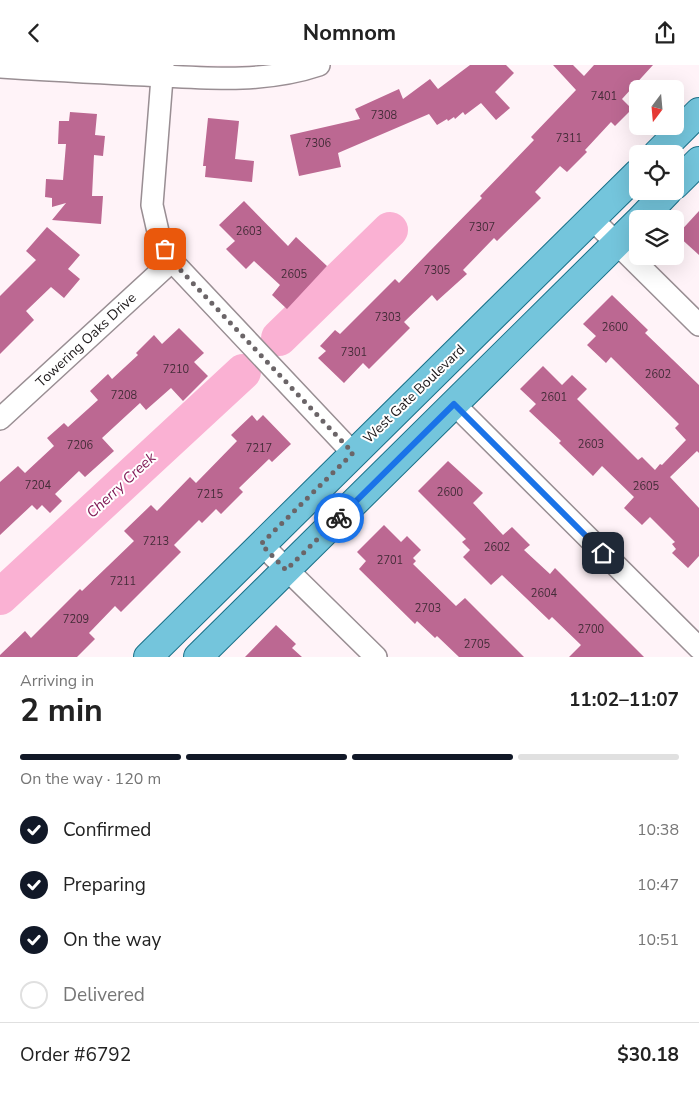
<!DOCTYPE html>
<meta charset="utf-8">
<style>
body{margin:0;font-family:"Nunito Sans",sans-serif;background:#f2f2f2;color:#222;height:100vh;display:flex;flex-direction:column;font-size:19px;white-space:nowrap}
*{box-sizing:border-box;margin:0}
p{font-size:16px;color:#767676}
.icon{flex:none;width:28px;height:28px;fill:none;stroke:currentColor;stroke-width:2;stroke-linecap:round;stroke-linejoin:round}
.map{position:relative;height:592px;overflow:hidden}
.sheet{display:flex;flex-direction:column;background:#fff;flex:1}
.sheet>*{flex:none}
.needle{width:32px;rotate:196deg}
.controls{position:absolute;left:629px;top:15px;display:grid;gap:10px}
.controls a{display:grid;place-items:center;width:55px;height:55px;border-radius:8px;background:#fff;box-shadow:0 5px 20px #0002;font-size:25px}
.pin{position:absolute;display:grid;place-items:center;width:42px;height:42px;color:#fff;margin:-21px;border-radius:10px;box-shadow:0 2px 8px #0006}
.courier{position:absolute;display:grid;place-items:center;width:50px;height:50px;margin:-25px;border:4px solid #1a73e8;border-radius:50%;background:#fff;color:#222;box-shadow:0 1px 6px #0007}
.overview em{font-style:normal;font-weight:700}
.overview div{display:flex;flex-direction:column-reverse}
.overview{display:flex;align-items:center;justify-content:space-between;height:85px;padding:0 20px}
h1{font-size:32px;font-weight:700;line-height:38px}
.bar{display:grid;grid-template-columns:repeat(4,1fr);gap:8px 5px;align-content:center;height:60px;padding:0 20px}
.bar i{height:6px;border-radius:4px;background:#e0e0e0}
.bar .selected{background:#111827}
.bar p{grid-column:span 4}
.line{display:flex;align-items:center;gap:12px;padding:0 20px;border-top:1px solid #e0e0e0}
.line div{flex:1}
ol{padding:0 20px;list-style:none}
li{display:flex;align-items:center;gap:15px;height:55px}
li p{margin-inline-start:auto}
li .icon{padding:5px;border-radius:50%;background:#111827;color:#fff;stroke-width:4}
li:last-child{color:#767676}
li i{width:28px;height:28px;border:2px solid #e0e0e0;border-radius:50%}
header{display:flex;justify-content:space-between;align-items:center;height:65px;padding:0 20px;background:#fff;font-size:22px;font-weight:700}
.map>svg:first-child{display:block}
.lines{fill:none;stroke-linecap:round;stroke-linejoin:round}
.river{stroke:#fab1d3;stroke-width:36}
.building{fill:#bc6892}
.minor-casing{stroke:#998e93;stroke-width:24}
.major-casing{stroke:#197088;stroke-width:30}
.minor{stroke:#fff;stroke-width:21}
.major{stroke:#74c5dc;stroke-width:28}
.done{stroke:#6b6568;stroke-width:5;stroke-dasharray:0 9}
.route{stroke:#1a73e8;stroke-width:6}
.labels{text-anchor:middle;dominant-baseline:central;stroke-width:4;stroke-linejoin:round;paint-order:stroke}
.number-label{font-size:11px;fill:#442c38}
.street-label{font-size:14px;fill:#1c181a;stroke:#fff}
.water-label{font-size:15px;font-style:italic;fill:#821d58;stroke:#fff}
</style>
<header><svg class="icon" aria-label="back" viewBox="0 0 24 24"><path d="M15 5l-7 7 7 7"/></svg>Nomnom<svg class="icon" aria-label="share" viewBox="0 0 24 24"><path d="M12 15V3M7 8l5-5 5 5M5 13v7h14v-7"/></svg></header>
<div class="map">
<svg width="699" height="592" viewBox="0 0 699 592">
<rect width="100%" height="100%" fill="#fff3f8"/>
<g class="lines">
<g class="river">
<polyline points="279,273 390,165"/>
<polyline points="0,532 243,307"/>
</g>
</g>
<g class="building">
<polygon points="470,0 506,0 514,8 495,27 510,43 496,55 481,38 465,50 463,47 455,54 454,52 448,56 447,54 437,60 429,49 338,88 341,102 299,111 290,70 360,54 355,44 399,24 403,34 430,14 438,24"/>
<polygon points="553,0 573,0 584,11 594,0 653,0 622,34 632,44 615,61 611,57 585,85 587,87 567,107 560,101 535,127 541,133 497,176 494,173 463,205 467,209 437,236 432,230 404,257 410,263 369,304 363,298 344,318 318,293 326,286 320,281 335,265 340,269 395,214 399,218 428,188 482,133 480,131 534,75 531,72 576,25"/>
<polygon points="70,47 97,49 95,70 105,71 103,91 94,90 92,131 103,131 101,159 52,155 66,138 52,142 52,133 45,132 46,114 63,115 66,79 58,79 59,56 69,56"/>
<polygon points="208,53 239,56 235,94 254,96 252,117 205,112 206,101 203,101"/>
<polygon points="244,136 288,181 296,172 327,201 287,244 272,230 280,220 254,196 246,204 226,184 235,176 219,160"/>
<polygon points="699,146 699,190 677,170"/>
<polygon points="47,162 80,190 68,204 80,214 64,233 51,222 26,246 34,255 0,289 0,231 36,195 26,186"/>
<polygon points="612,230 648,265 645,268 699,320 699,388 697,386 670,412 699,443 699,491 688,503 672,488 676,484 672,479 675,477 650,452 642,460 624,443 634,432 602,401 593,411 559,378 561,376 529,346 536,339 520,324 543,301 562,320 572,310 587,324 577,334 638,395 642,392 655,405 660,399 662,400 686,375 675,363 679,359 611,292 606,298 587,280 596,271 583,259"/>
<polygon points="179,263 204,288 194,297 208,311 183,336 171,323 146,345 140,338 102,373 114,386 85,412 79,406 55,429 62,436 50,448 42,440 37,445 32,440 0,470 0,417 18,401 25,408 54,381 47,373 64,358 68,362 98,335 90,326 108,309 112,314 138,290 136,288 154,270 162,279"/>
<polygon points="252,350 257,356 263,350 291,379 272,397 269,394 239,423 243,427 221,449 216,444 202,458 199,455 174,480 181,487 121,547 115,541 89,568 95,574 77,592 0,592 0,590 25,566 31,573 80,524 82,526 134,476 124,466 151,440 157,446 190,412 196,418 237,376 231,370"/>
<polygon points="448,396 483,428 473,438 503,470 512,462 530,480 524,485 550,509 555,503 644,592 569,592 581,580 552,552 549,555 502,510 491,520 463,492 470,485 462,477 466,474 418,426"/>
<polygon points="384,460 401,477 407,471 421,485 413,493 416,496 413,499 456,541 465,533 524,592 459,592 437,571 435,573 417,556 415,559 359,504 366,496 357,487"/>
<polygon points="276,560 296,579 292,583 302,592 245,592"/>
</g>
<g class="lines">
<defs>
<g id="minor">
<polyline points="163,0 152,140 159,171 172,196 353,388"/>
<path d="M0,2C48,5 97,8 145,10C204,13 263,19 319,0"/>
<polyline points="592,154 699,260"/>
<polyline points="454,339 699,583"/>
<polyline points="0,354 172,196"/>
<polyline points="261,479 376,592"/>
</g>
<g id="major">
<polyline points="657,89 699,47"/>
<polyline points="675,120 699,96"/>
<polyline points="641,154 668,126"/>
<polyline points="148,592 638,108"/>
<polyline points="198,592 638,157"/>
</g>
</defs>
<use href="#minor" class="minor-casing"/>
<use href="#major" class="major-casing"/>
<use href="#minor" class="minor"/>
<use href="#major" class="major"/>
</g>
<g class="lines">
<polyline class="done" points="165,184 172,196 353,388 261,479 286,505 339,453"/>
<polyline class="route" points="339,453 454,339 603,488"/>
</g>
<g class="labels">
<g class="number-label">
<text x="604" y="31">7401</text>
<text x="384" y="50">7308</text>
<text x="569" y="73">7311</text>
<text x="318" y="78">7306</text>
<text x="482" y="162">7307</text>
<text x="249" y="166">2603</text>
<text x="437" y="205">7305</text>
<text x="294" y="209">2605</text>
<text x="388" y="252">7303</text>
<text x="615" y="262">2600</text>
<text x="354" y="287">7301</text>
<text x="176" y="304">7210</text>
<text x="658" y="309">2602</text>
<text x="124" y="330">7208</text>
<text x="554" y="332">2601</text>
<text x="591" y="379">2603</text>
<text x="80" y="380">7206</text>
<text x="259" y="383">7217</text>
<text x="38" y="420">7204</text>
<text x="646" y="421">2605</text>
<text x="450" y="427">2600</text>
<text x="210" y="429">7215</text>
<text x="156" y="476">7213</text>
<text x="497" y="482">2602</text>
<text x="390" y="495">2701</text>
<text x="123" y="516">7211</text>
<text x="544" y="528">2604</text>
<text x="428" y="543">2703</text>
<text x="76" y="554">7209</text>
<text x="591" y="564">2700</text>
<text x="477" y="579">2705</text>
</g>
<g class="street-label">
<text transform="translate(86 275) rotate(-43)">Towering Oaks Drive</text>
<text transform="translate(414 329) rotate(-44)">West Gate Boulevard</text>
</g>
<g class="water-label">
<text transform="translate(121 420) rotate(-43)">Cherry Creek</text>
</g>
</g>
</svg>
<div class="controls">
<a><svg class="needle" viewBox="-14 -14 28 28"><path d="M0-13l5 13h-10z" fill="#e53935"/><path d="M0 13l5-13h-10z" fill="#767676"/></svg></a>
<a><svg class="icon" aria-label="locate" viewBox="0 0 24 24"><circle cx="12" cy="12" r="6"/><path d="M12 2v4M12 18v4M2 12h4M18 12h4"/></svg></a>
<a><svg class="icon" aria-label="layers" viewBox="0 0 24 24"><path d="M12 4l9 5-9 5-9-5zM3 14l9 5 9-5"/></svg></a>
</div>
<div class="pin" style="left:165px;top:184px;background:#ea580c"><svg class="icon" aria-label="bag" viewBox="0 0 24 24"><path d="M5 8h14l-1 12H6zM9 8a3 3 0 0 1 6 0"/></svg></div>
<div class="pin" style="left:603px;top:488px;background:#1f2937"><svg class="icon" aria-label="home" viewBox="0 0 24 24"><path d="M3 11l9-7 9 7M6 9v11h12V9"/></svg></div>
<div class="courier" style="left:339px;top:453px"><svg class="icon" aria-label="bike" viewBox="0 0 24 24"><circle cx="6" cy="16" r="4"/><circle cx="18" cy="16" r="4"/><path d="M6 16l4-8h5l3 8M10 8l3 8H6M13 5h3"/></svg></div>
</div>
<section class="sheet">
<div class="overview"><div><h1>2 min</h1><p>Arriving in</p></div><em>11:02–11:07</em></div>
<div class="bar"><i class="selected"></i><i class="selected"></i><i class="selected"></i><i></i><p>On the way · 120 m</p></div>
<ol>
<li><svg class="icon" aria-label="check" viewBox="0 0 24 24"><path d="M5 12l5 5 9-10"/></svg>Confirmed<p>10:38</p></li>
<li><svg class="icon" aria-label="check" viewBox="0 0 24 24"><path d="M5 12l5 5 9-10"/></svg>Preparing<p>10:47</p></li>
<li><svg class="icon" aria-label="check" viewBox="0 0 24 24"><path d="M5 12l5 5 9-10"/></svg>On the way<p>10:51</p></li>
<li><i></i>Delivered</li>
</ol>
<div class="line" style="height:65px"><div>Order #6792</div><b>$30.18</b></div>
</section>
